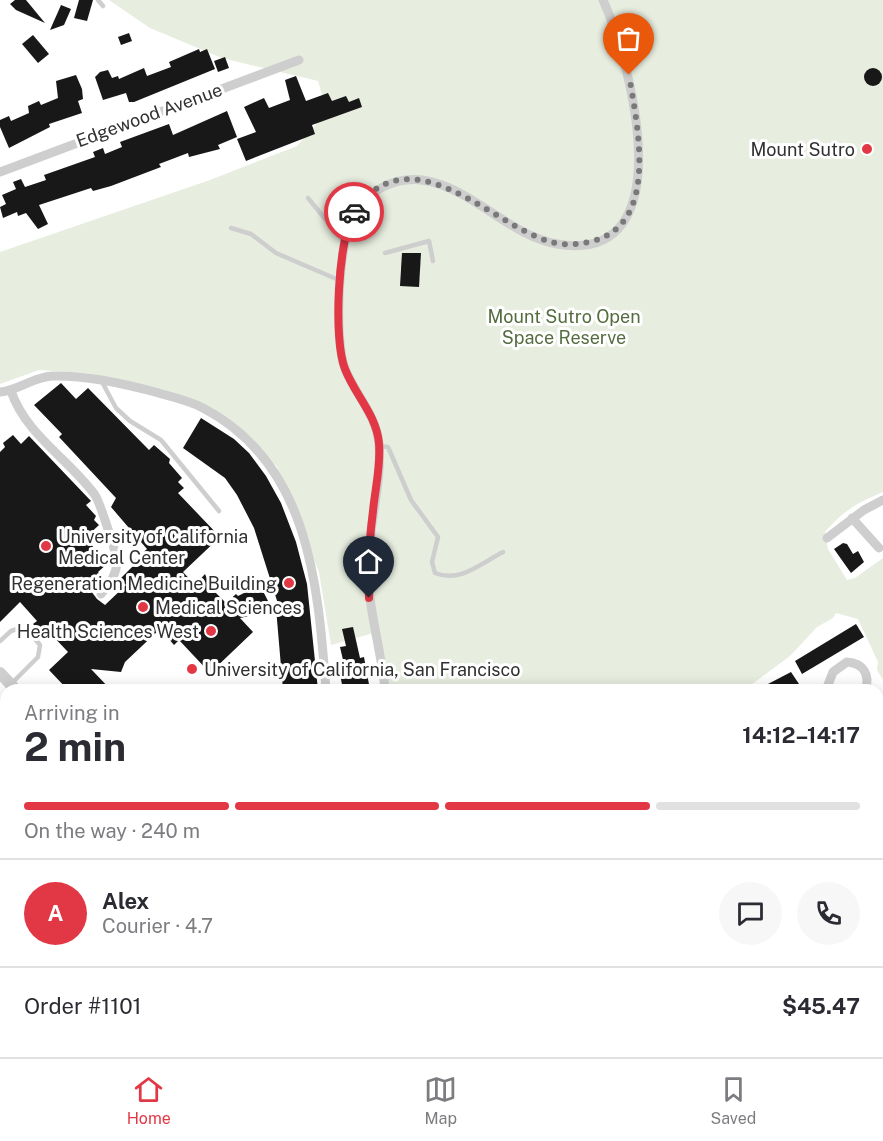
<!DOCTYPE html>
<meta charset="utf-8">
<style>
body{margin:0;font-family:"Public Sans",sans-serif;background:#f7f7f7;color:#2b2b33;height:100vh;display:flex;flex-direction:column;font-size:22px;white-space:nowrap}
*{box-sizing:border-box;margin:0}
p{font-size:20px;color:#7c7c81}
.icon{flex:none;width:33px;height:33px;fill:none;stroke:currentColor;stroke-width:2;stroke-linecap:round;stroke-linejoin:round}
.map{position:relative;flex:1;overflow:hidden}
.panel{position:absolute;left:0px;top:684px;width:884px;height:374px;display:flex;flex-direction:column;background:#fff;border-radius:18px 18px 0 0;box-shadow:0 3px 15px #0003}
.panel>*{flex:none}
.pin{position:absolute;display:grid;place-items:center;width:51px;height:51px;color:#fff;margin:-62px -26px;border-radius:50% 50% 50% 0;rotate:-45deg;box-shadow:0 0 6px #0007}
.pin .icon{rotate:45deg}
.courier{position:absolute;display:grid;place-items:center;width:60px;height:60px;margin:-30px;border:4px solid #e23846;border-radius:50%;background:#fff;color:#222;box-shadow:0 2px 8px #0007}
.head em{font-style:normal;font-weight:700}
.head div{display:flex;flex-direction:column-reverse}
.head{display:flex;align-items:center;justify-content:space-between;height:102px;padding:0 24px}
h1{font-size:39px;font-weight:700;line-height:45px}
.bar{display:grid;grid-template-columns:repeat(4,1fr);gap:9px 6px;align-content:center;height:72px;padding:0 24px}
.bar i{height:8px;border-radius:4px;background:#e1e1e2}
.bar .current{background:#e23846}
.bar p{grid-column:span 4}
.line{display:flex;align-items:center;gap:15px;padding:0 24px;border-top:2px solid #e1e1e2}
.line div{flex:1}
.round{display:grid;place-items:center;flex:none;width:63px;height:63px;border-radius:32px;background:#f7f7f7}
.menu{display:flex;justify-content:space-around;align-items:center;height:84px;border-top:2px solid #e1e1e2;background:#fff;font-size:16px;color:#7c7c81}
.menu a{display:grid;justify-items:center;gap:3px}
.menu .current{color:#e23846}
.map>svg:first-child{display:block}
.green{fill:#e7eddf}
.building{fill:#181818}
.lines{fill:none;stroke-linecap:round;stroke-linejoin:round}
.service{stroke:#cecece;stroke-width:4.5}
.minor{stroke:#cecece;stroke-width:9}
.tertiary{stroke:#cecece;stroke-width:12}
.done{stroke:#797979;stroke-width:6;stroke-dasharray:0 10.8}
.route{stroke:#e23846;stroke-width:8}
.poi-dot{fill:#e23846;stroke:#fff;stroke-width:2}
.labels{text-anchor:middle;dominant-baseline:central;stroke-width:6;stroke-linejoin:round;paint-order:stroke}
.street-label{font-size:18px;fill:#313131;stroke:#fff}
.poi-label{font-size:18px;fill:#313131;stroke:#fff;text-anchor:end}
.park-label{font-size:18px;fill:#546c3e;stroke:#fff}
</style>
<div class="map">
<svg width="883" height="1057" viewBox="0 0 883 1057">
<rect width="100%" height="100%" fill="#fff"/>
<g class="green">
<path d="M109,0H883V492C857,503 844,510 825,532L828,549L847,580L855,578L883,558V680L877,670L878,662L858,619L836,613L833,618L817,627L790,656L744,690H389L377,632L331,645L319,572L277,467L251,439L219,412L188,397L87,373L39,370L0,384V252L210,180L297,146L327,112L318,81L222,58L150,28Z"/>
<polygon points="883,835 883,879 878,858 878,838"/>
</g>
<g class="building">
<polygon points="15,0 26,0 45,23 16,10 10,4"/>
<polygon points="79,0 93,0 87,21 74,18"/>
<polygon points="61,5 71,9 64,25 50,30"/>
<polygon points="129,33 132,41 121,45 118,37"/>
<polygon points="33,35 49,54 38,63 22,44"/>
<polygon points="199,49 200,52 207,49 215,69 134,102 129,102 126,93 103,100 95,77 100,72 108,70 112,78 118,76 119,79 144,68 147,76 171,67 169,62"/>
<polygon points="225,57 229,68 218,72 214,61"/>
<circle cx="873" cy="77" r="9"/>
<polygon points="76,75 82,89 83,99 78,101 82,113 49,124 50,127 9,148 0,127 0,120 9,116 11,121 29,113 28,106 39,101 41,105 58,98 56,81"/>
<polygon points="296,76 306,101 328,93 332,101 346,96 349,102 359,98 362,107 312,125 315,134 246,161 237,139 256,132 244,107 264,98 269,108 290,100 285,80"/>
<polygon points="227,111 237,137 218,145 220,149 189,157 188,153 159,164 161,167 111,186 93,191 91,188 39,205 48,224 38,229 26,213 18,216 17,212 3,218 0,207 6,204 2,195 16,189 13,182 21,179 25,187 46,180 44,175 95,157 93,152 103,148 105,154 122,147 120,142 169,124 173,135"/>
<polygon points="402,253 421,253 419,287 400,286"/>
<polygon points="61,383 76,399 88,388 149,450 154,445 170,459 169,463 182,478 178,482 184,488 178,493 220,537 183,572 195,585 205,574 211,588 226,603 236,594 238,596 260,585 273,611 240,618 253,632 210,673 179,640 174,645 160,629 125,662 121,672 91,669 111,690 68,690 49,670 68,652 48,631 44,635 33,624 37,621 20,602 0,622 0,452 5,447 3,443 13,435 21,444 29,436 91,501 86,505 96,516 94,520 99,525 85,538 108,563 98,572 104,579 91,591 97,599 105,605 126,585 120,579 134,565 131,563 147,549 111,507 116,498 59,437 62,434 34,405"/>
<polygon points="201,418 234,439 249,453 266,476 281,503 296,542 307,584 318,690 283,690 276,608 279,607 254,528 237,495 225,478 183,448"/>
<polygon points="843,543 847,544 853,554 858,551 864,562 851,573 834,549"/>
<polygon points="856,624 864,637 802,674 795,661"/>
<polygon points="353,627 360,658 364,657 370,690 343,690 340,674 346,673 340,647 346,646 342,629"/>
<polygon points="791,672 799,684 789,690 772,690 768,684"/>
</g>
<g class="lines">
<g class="service">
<polyline points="98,0 103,6"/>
<polyline points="308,198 344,242"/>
<polyline points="231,228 251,234 276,253 341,281"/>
<polyline points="385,253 429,241 433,261"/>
<polyline points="101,380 116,408 130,421 161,440 219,511"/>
<path d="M379,446L388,447L411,500L438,537L432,562L435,573C460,583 480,564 503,552"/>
<polyline points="0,641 11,631 20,628 30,633 40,645 38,657 11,684"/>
</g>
<g class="minor">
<polyline points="0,172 299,60"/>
<path d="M11,391C26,435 69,459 95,495C99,500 117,555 117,561C117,573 109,586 101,594"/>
<path d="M0,392C19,390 33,377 52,376C86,375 122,383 155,392C171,397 188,400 203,408C309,463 318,584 326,690"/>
<polyline points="852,518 879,548"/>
<polyline points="827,538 864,510 883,500"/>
<path d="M385,690C381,647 367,607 368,563C369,524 382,484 379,445C377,416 357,397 346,371C333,343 338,235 356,210C371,189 396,177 422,180C472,187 509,236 557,244C686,266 630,60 603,0"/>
<path d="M826,690L833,672L847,662C863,663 871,675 865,690"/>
<polyline points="0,978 6,975"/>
<polyline points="780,1052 783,1057"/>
<polyline points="196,1057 207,1052"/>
<polyline points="549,1057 560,1052"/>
</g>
<g class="tertiary">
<polyline points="0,673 16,690"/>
<polyline points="361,1052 366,1057"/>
</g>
</g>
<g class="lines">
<path class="done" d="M354,212C409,131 489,223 548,241C562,246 578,245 593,241C660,223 637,125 629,75"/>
<path class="route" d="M354,212C338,238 333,340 345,369C355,395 376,414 379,443C381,466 375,489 373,511C369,541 368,569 369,598"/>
</g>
<g class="poi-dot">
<circle cx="867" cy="149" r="6"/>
<circle cx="46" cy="546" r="6"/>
<circle cx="289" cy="583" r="6"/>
<circle cx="143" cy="607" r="6"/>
<circle cx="211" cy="631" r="6"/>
<circle cx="192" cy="669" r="6"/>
</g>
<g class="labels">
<g class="street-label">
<text transform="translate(149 115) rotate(-20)">Edgewood Avenue</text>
</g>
<g class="poi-label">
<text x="855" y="149">Mount Sutro</text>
<text x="58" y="536" text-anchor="start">University of California<tspan x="58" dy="21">Medical Center</tspan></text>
<text x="277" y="583">Regeneration Medicine Building</text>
<text x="155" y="607" text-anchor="start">Medical Sciences</text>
<text x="199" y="631">Health Sciences West</text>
<text x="204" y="669" text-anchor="start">University of California, San Francisco</text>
</g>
<g class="park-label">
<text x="564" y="316">Mount Sutro Open<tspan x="564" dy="21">Space Reserve</tspan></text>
</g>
</g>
</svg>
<div class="pin" style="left:629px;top:75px;background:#ea580c"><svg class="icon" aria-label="bag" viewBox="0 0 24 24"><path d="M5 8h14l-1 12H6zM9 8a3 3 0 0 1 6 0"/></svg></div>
<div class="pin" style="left:369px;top:598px;background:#1f2937"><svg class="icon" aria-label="home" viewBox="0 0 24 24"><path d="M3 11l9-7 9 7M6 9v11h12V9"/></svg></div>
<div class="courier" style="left:354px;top:212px"><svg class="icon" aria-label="car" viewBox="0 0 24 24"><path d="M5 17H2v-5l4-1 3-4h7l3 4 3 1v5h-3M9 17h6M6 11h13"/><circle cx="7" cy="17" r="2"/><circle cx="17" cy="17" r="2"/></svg></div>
<section class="panel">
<div class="head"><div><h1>2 min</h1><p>Arriving in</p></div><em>14:12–14:17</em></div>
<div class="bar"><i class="current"></i><i class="current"></i><i class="current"></i><i></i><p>On the way · 240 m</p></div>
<div class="line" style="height:108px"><b class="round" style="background:#e23846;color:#fff">A</b><div><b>Alex</b><p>Courier · 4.7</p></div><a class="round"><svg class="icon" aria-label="chat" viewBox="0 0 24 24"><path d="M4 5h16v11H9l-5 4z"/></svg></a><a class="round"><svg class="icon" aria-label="phone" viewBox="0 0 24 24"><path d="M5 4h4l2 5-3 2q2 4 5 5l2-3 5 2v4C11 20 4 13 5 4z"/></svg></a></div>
<div class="line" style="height:78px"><div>Order #1101</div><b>$45.47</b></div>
</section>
</div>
<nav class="menu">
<a class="current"><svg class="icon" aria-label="home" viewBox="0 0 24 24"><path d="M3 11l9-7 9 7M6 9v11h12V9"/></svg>Home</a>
<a><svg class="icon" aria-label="map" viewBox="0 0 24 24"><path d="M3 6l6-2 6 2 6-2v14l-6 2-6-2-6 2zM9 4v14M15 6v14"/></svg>Map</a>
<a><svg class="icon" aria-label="saved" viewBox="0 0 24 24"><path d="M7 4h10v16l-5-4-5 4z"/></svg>Saved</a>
</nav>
